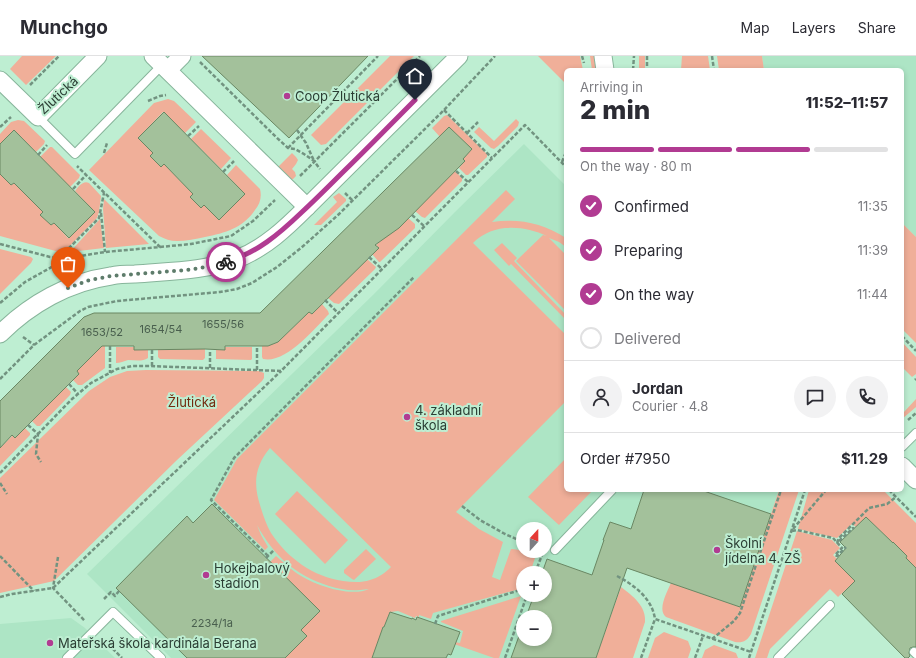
<!DOCTYPE html>
<meta charset="utf-8">
<style>
body{margin:0;font-family:Inter,sans-serif;background:#f2f2f3;color:#2b2b33;height:100vh;display:flex;flex-direction:column;font-size:15px;white-space:nowrap}
*{box-sizing:border-box;margin:0}
p{font-size:13px;color:#7c7c81}
.icon{flex:none;width:22px;height:22px;fill:none;stroke:currentColor;stroke-width:2;stroke-linecap:round;stroke-linejoin:round}
.map{position:relative;flex:1;overflow:hidden}
.side{position:absolute;left:564px;top:12px;width:340px;height:424px;display:flex;flex-direction:column;background:#fff;border-radius:6px;box-shadow:0 2px 6px #0003}
.side>*{flex:none}
.needle{width:26px;rotate:21deg}
.buttons{position:absolute;left:516px;top:466px;display:grid;gap:8px}
.buttons a{display:grid;place-items:center;width:36px;height:36px;border-radius:50%;background:#fff;box-shadow:0 2px 6px #0003;font-size:20px}
.pin{position:absolute;display:grid;place-items:center;width:34px;height:34px;color:#fff;margin:-41px -17px;border-radius:50% 50% 50% 0;rotate:-45deg;box-shadow:0 0 4px #0007}
.pin .icon{rotate:45deg}
.courier{position:absolute;display:grid;place-items:center;width:40px;height:40px;margin:-20px;border:3px solid #b13b92;border-radius:50%;background:#fff;color:#222;box-shadow:0 1px 5px #0007}
.overview em{font-style:normal;font-weight:800}
.overview div{display:flex;flex-direction:column-reverse}
.overview{display:flex;align-items:center;justify-content:space-between;height:68px;padding:0 16px}
h1{font-size:26px;font-weight:800;line-height:30px}
.bar{display:grid;grid-template-columns:repeat(4,1fr);gap:6px 4px;align-content:center;height:48px;padding:0 16px}
.bar i{height:5px;border-radius:3px;background:#e1e1e2}
.bar .selected{background:#b13b92}
.bar p{grid-column:span 4}
.line{display:flex;align-items:center;gap:10px;padding:0 16px;border-top:1px solid #e1e1e2}
.line div{flex:1}
.round{display:grid;place-items:center;flex:none;width:42px;height:42px;border-radius:21px;background:#f2f2f3}
ol{padding:0 16px;list-style:none}
li{display:flex;align-items:center;gap:12px;height:44px}
li p{margin-inline-start:auto}
li .icon{padding:4px;border-radius:50%;background:#b13b92;color:#fff;stroke-width:4}
li:last-child{color:#7c7c81}
li i{width:22px;height:22px;border:2px solid #e1e1e2;border-radius:50%}
header{display:flex;align-items:center;gap:24px;box-sizing:border-box;height:56px;padding:0 20px;background:#fff;border-bottom:1px solid #e1e1e2}
header strong{font-size:19px}
nav{display:flex;gap:22px;margin-inline-start:auto;font-size:14px}
.map>svg:first-child{display:block}
.built{fill:#ade5c5;fill-rule:evenodd}
.green{fill:#f0af99;fill-rule:evenodd}
.building{fill:#a3c19b;stroke:#6a8763}
.lines{fill:none;stroke-linecap:round;stroke-linejoin:round}
.lane-casing{stroke:#87b59b;stroke-width:10}
.street-casing{stroke:#87b59b;stroke-width:19}
.path{stroke:#729380;stroke-width:2.5;stroke-dasharray:4 2;stroke-linecap:butt}
.lane{stroke:#fff;stroke-width:8}
.street{stroke:#fff;stroke-width:17}
.done{stroke:#5e7c6b;stroke-width:4;stroke-dasharray:0 7.2}
.route{stroke:#b13b92;stroke-width:5}
.poi-dot{fill:#b13b92;stroke:#beeed2;stroke-width:1.5}
.labels{text-anchor:middle;dominant-baseline:central;stroke-width:4;stroke-linejoin:round;paint-order:stroke}
.number-label{font-size:11px;fill:#495f4e}
.street-label{font-size:13px;fill:#2b3e34;stroke:#beeed2}
.poi-label{font-size:13px;fill:#2b3e34;stroke:#beeed2;text-anchor:start}
.park-label{font-size:13px;fill:#722a0e;stroke:#beeed2}
</style>
<header>
<strong>Munchgo</strong>
<nav><a>Map</a><a>Layers</a><a>Share</a></nav>
</header>
<div class="map">
<svg width="916" height="602" viewBox="0 0 916 602">
<rect width="100%" height="100%" fill="#beeed2"/>
<g class="built">
<polygon points="762,0 916,0 916,181 902,167 902,14 764,14"/>
<path d="M524,88L566,130V434H779L740,551L621,510L614,529L621,531L596,602H171L87,518L374,238L455,156ZM523,473H545V495H523ZM523,517H545V539H523ZM523,561H545V583H523Z"/>
<polygon points="71,562 85,572 115,602 0,602 0,568"/>
</g>
<g class="green">
<polygon points="22,0 56,0 26,29 10,13"/>
<polygon points="390,0 414,0 326,88 321,89 311,79"/>
<polygon points="538,0 580,0 583,14 566,14 566,28"/>
<polygon points="590,0 597,0 599,14 592,14"/>
<rect x="639" y="0" width="6" height="14"/>
<polygon points="682,0 708,0 710,14 681,14"/>
<polygon points="717,0 762,0 764,14 719,14"/>
<path d="M168,43L174,45L196,66L185,77L163,56L138,82L153,97L150,100L161,111L164,108L193,138L191,141L204,149L219,164L245,138L227,119L236,109L260,133C262,141 260,148 255,154C243,172 225,177 205,181C196,183 186,185 177,185C170,185 165,183 159,180L89,114L154,47Z"/>
<polygon points="447,59 487,98 487,101 468,119 466,119 459,112 465,105 463,103 472,93 449,71 440,81 432,72 444,60"/>
<polygon points="516,63 519,66 518,70 498,90 494,93 491,92 474,76 479,71 494,85"/>
<polygon points="18,64 24,65 45,85 44,88 36,96 14,74 0,88 0,78 11,66"/>
<polygon points="201,73 231,102 221,113 191,83"/>
<polygon points="50,91 52,91 80,119 79,122 70,131 40,101"/>
<polygon points="292,97 296,101 298,104 296,108 292,113 295,116 296,120 293,123 290,124 278,111"/>
<path d="M0,113V118L11,129L14,127L43,156L41,159L51,169L54,167L68,182L95,156L75,135C78,131 83,124 89,127L101,140L99,156L97,162L63,197L0,180Z"/>
<polygon points="455,115 462,122 462,125 425,162 422,161 415,155"/>
<path d="M506,134L515,143L492,166C519,162 543,167 566,182V191L559,186L549,182L566,199V255L516,205L543,179L547,180C523,169 493,167 473,187L566,279V345L456,456L479,473L503,486L492,521L500,524L511,493C520,493 530,497 535,502L530,517H523V532L433,557L431,563L419,559V561L416,560L415,562L398,555L390,556L384,571H382V572H383L372,602H285L307,580L301,574L270,506L276,500C282,505 288,511 295,516C311,528 350,542 369,533C366,533 363,534 360,534C349,535 339,533 329,530C295,519 274,500 257,469L261,479L268,491L265,494L214,444L237,403ZM270,392L391,511C385,517 378,522 370,524C361,527 352,526 343,525C314,521 287,502 271,477C266,468 263,459 260,449C253,427 255,410 270,392Z"/>
<polygon points="339,137 346,143 346,145 321,169 314,169 337,146 333,141"/>
<polygon points="104,143 149,188 106,192 103,153"/>
<polygon points="408,162 415,168 415,172 380,206 379,206 372,198 379,192 376,189 396,170"/>
<polygon points="100,163 104,192 70,196"/>
<polygon points="902,167 916,181 916,287 902,273"/>
<polygon points="502,187 517,202 514,205 566,259 566,264 511,208 509,210 494,194"/>
<polygon points="0,193 31,201 33,203 31,207 0,238"/>
<polygon points="367,203 376,211 375,213 339,248 334,247 328,242"/>
<path d="M322,248L328,255L329,258C314,273 286,308 263,303L262,301V290H268L278,286L309,256L312,258Z"/>
<polygon points="902,286 916,301 916,318 912,321 902,311"/>
<polygon points="102,290 105,290 105,312 82,329 78,329 73,324 79,318 77,315"/>
<polygon points="167,290 192,293 205,293 205,302 203,304 160,303 158,301 158,293 167,294"/>
<path d="M116,291H134V294H148V302C142,306 135,304 128,304C124,305 120,307 116,307Z"/>
<polygon points="225,291 252,291 252,303 251,304 216,303 216,294 224,294"/>
<polygon points="146,314 259,315 264,317 264,322 262,325 177,404 54,525 0,537 0,422 89,335 110,321 127,315"/>
<polygon points="66,331 71,336 70,339 40,370 37,370 32,365 39,358 36,356"/>
<polygon points="916,343 916,351 902,363 902,355 904,356"/>
<polygon points="25,372 30,377 30,379 0,410 0,392 13,379 15,382"/>
<polygon points="566,402 566,434 593,434 559,469 528,441"/>
<path d="M779,434H799L751,578C747,585 743,587 735,586L666,561C657,554 667,536 671,527L740,551Z"/>
<polygon points="809,434 883,434 916,467 916,512 906,502 907,500 894,487 893,487 866,461 856,471 852,468 837,482 798,473"/>
<polygon points="297,435 348,484 325,508 275,458"/>
<polygon points="797,475 832,484 840,492 833,499 837,503 835,505 855,525 838,541 830,533 770,593 767,602 755,602"/>
<polygon points="366,493 376,503 354,524 352,523 344,517 344,514"/>
<path d="M621,531C633,540 646,550 645,566L633,602H596Z"/>
<polygon points="521,540 499,602 494,602 454,588 455,586 460,587 463,575 441,566 441,565"/>
<polygon points="664,576 688,585 691,593 688,602 648,602 655,582"/>
<polygon points="714,589 736,597 738,602 702,602 705,594"/>
</g>
<g class="building">
<polygon points="202,0 368,0 289,82"/>
<polygon points="164,56 245,138 219,164 204,149 201,152 190,141 193,138 164,108 161,111 150,100 153,97 138,82"/>
<polygon points="449,71 472,93 463,103 465,105 399,172 375,189 379,192 312,258 309,256 278,286 268,290 225,290 225,294 205,293 134,294 134,290 102,290 77,315 79,318 15,382 12,379 0,392 0,345 84,261 94,257 260,257"/>
<polygon points="14,74 95,156 69,182 54,167 51,169 40,159 43,156 14,127 11,129 0,118 0,88"/>
<polygon points="644,434 701,434 771,458 740,551 627,512 596,602 511,602 523,569 523,583 545,583 545,561 526,561 534,539 545,539 545,517 542,517 547,503 592,519 604,484 603,484 610,466 631,473"/>
<polygon points="212,448 320,555 301,574 307,580 285,602 187,602 116,532 187,460 193,467"/>
<polygon points="866,461 893,487 893,486 907,500 906,502 916,512 916,591 913,591 910,592 909,597 910,600 908,602 905,602 842,538 855,525 835,505 846,492 840,486"/>
<polygon points="390,556 412,563 412,562 416,564 417,561 460,576 451,599 448,598 446,602 372,602 383,571 384,571"/>
</g>
<g class="lines">
<defs>
<g id="lane">
<polyline points="38,61 75,98 162,9"/>
<polyline points="902,391 916,377"/>
<polyline points="555,494 612,434"/>
<polyline points="914,596 916,598"/>
<polyline points="67,602 113,556 161,602"/>
<polyline points="778,602 830,549"/>
</g>
<g id="street">
<polyline points="153,0 307,151"/>
<polyline points="603,0 605,14"/>
<polyline points="168,14 182,0"/>
<polyline points="0,24 38,61 98,0"/>
<path d="M0,278C30,248 69,226 111,220C119,218 127,218 135,218C169,215 205,215 237,203C265,192 286,172 307,151L459,0"/>
<polyline points="902,410 916,424"/>
</g>
</defs>
<use href="#lane" class="lane-casing"/>
<use href="#street" class="street-casing"/>
<g class="path">
<polyline points="582,0 584,7"/>
<polyline points="647,0 647,14"/>
<polyline points="712,0 714,14"/>
<polyline points="200,6 276,81 288,92 295,93 304,98 314,105 320,113"/>
<polyline points="633,14 634,0"/>
<polyline points="30,29 59,0"/>
<polyline points="148,45 160,40 166,39"/>
<polyline points="444,54 492,102"/>
<polyline points="0,71 11,61"/>
<polyline points="297,74 306,87 314,105"/>
<polyline points="467,77 478,66"/>
<polyline points="188,80 199,70"/>
<polyline points="288,92 378,0"/>
<polyline points="104,97 107,87"/>
<polyline points="38,99 47,89"/>
<polyline points="562,106 566,96"/>
<polyline points="456,115 468,126"/>
<polyline points="223,116 234,105"/>
<polyline points="300,120 420,0"/>
<polyline points="73,133 86,119"/>
<polyline points="345,137 352,144"/>
<polyline points="101,157 105,196"/>
<polyline points="412,159 424,170"/>
<polyline points="0,188 50,201 63,202 74,201 105,196 160,191 77,110"/>
<polyline points="160,191 191,188 231,180 253,165 275,144"/>
<polyline points="60,201 99,162 104,137"/>
<polyline points="369,201 382,213"/>
<polyline points="325,244 338,257"/>
<polyline points="0,247 25,226 57,208 62,203"/>
<polyline points="902,280 916,295"/>
<polyline points="23,281 34,289"/>
<polyline points="110,290 110,317"/>
<polyline points="152,310 152,294"/>
<polyline points="210,312 210,294"/>
<polyline points="257,314 257,290"/>
<polyline points="0,323 34,289 80,255 88,251 117,245 220,236 237,233 252,227 277,211 301,192 338,159 444,54 495,0"/>
<polyline points="915,324 916,323"/>
<polyline points="69,328 78,338"/>
<polyline points="908,364 916,357"/>
<polyline points="28,369 38,378 36,398 41,406"/>
<polyline points="0,417 72,343 91,327 117,313 133,310 150,310 281,315 525,69 566,111"/>
<polyline points="0,427 7,438"/>
<polyline points="889,434 916,461"/>
<polyline points="462,450 480,464 505,478 523,486"/>
<polyline points="793,473 826,434"/>
<polyline points="792,475 797,474 833,482 842,492 835,499 837,500 846,491"/>
<polyline points="839,485 853,472 854,473"/>
<polyline points="837,487 839,482 869,452 887,448 896,441"/>
<polyline points="0,500 34,535"/>
<polyline points="268,500 211,444 234,402 414,221"/>
<polyline points="58,501 53,532 85,565"/>
<polyline points="266,502 274,494"/>
<polyline points="535,517 542,499"/>
<path d="M617,520C634,529 652,542 655,563"/>
<polyline points="0,541 12,538 53,532 281,315"/>
<polyline points="104,543 111,536 115,540 119,535"/>
<polyline points="435,568 438,560 523,533"/>
<polyline points="712,583 734,565 740,557 781,434"/>
<polyline points="104,584 122,602"/>
<polyline points="505,602 527,539"/>
<polyline points="641,602 655,563 751,596"/>
<polyline points="695,602 703,580"/>
<polyline points="749,602 805,434"/>
</g>
<use href="#lane" class="lane"/>
<use href="#street" class="street"/>
</g>
<g class="lines">
<polyline class="done" points="68,232 90,224 111,220 187,214 206,211 226,206"/>
<path class="route" d="M226,206C257,197 279,178 302,156C315,144 328,131 341,118C366,94 390,69 415,44"/>
</g>
<g class="poi-dot">
<circle cx="287" cy="40" r="4"/>
<circle cx="407" cy="361" r="4"/>
<circle cx="717" cy="494" r="4"/>
<circle cx="206" cy="519" r="4"/>
<circle cx="50" cy="587" r="4"/>
</g>
<g class="labels">
<g class="number-label">
<text x="223" y="268">1655/56</text>
<text x="161" y="273">1654/54</text>
<text x="102" y="276">1653/52</text>
<text x="212" y="567">2234/1a</text>
</g>
<g class="street-label">
<text transform="translate(58 39) rotate(-43)">Žlutická</text>
</g>
<g class="poi-label">
<text x="295" y="40">Coop Žlutická</text>
<text x="415" y="354">4. základní<tspan x="415" dy="15">škola</tspan></text>
<text x="725" y="487">Školní<tspan x="725" dy="15">jídelna 4. ZŠ</tspan></text>
<text x="214" y="512">Hokejbalový<tspan x="214" dy="15">stadion</tspan></text>
<text x="58" y="587">Mateřská škola kardinála Berana</text>
</g>
<g class="park-label">
<text x="192" y="346">Žlutická</text>
</g>
</g>
</svg>
<div class="buttons">
<a><svg class="needle" viewBox="-14 -14 28 28"><path d="M0-13l5 13h-10z" fill="#e53935"/><path d="M0 13l5-13h-10z" fill="#7c7c81"/></svg></a>
<a>+</a>
<a>−</a>
</div>
<div class="pin" style="left:68px;top:232px;background:#ea580c"><svg class="icon" aria-label="bag" viewBox="0 0 24 24"><path d="M5 8h14l-1 12H6zM9 8a3 3 0 0 1 6 0"/></svg></div>
<div class="pin" style="left:415px;top:44px;background:#1f2937"><svg class="icon" aria-label="home" viewBox="0 0 24 24"><path d="M3 11l9-7 9 7M6 9v11h12V9"/></svg></div>
<div class="courier" style="left:226px;top:206px"><svg class="icon" aria-label="bike" viewBox="0 0 24 24"><circle cx="6" cy="16" r="4"/><circle cx="18" cy="16" r="4"/><path d="M6 16l4-8h5l3 8M10 8l3 8H6M13 5h3"/></svg></div>
<section class="side">
<div class="overview"><div><h1>2 min</h1><p>Arriving in</p></div><em>11:52–11:57</em></div>
<div class="bar"><i class="selected"></i><i class="selected"></i><i class="selected"></i><i></i><p>On the way · 80 m</p></div>
<ol>
<li><svg class="icon" aria-label="check" viewBox="0 0 24 24"><path d="M5 12l5 5 9-10"/></svg>Confirmed<p>11:35</p></li>
<li><svg class="icon" aria-label="check" viewBox="0 0 24 24"><path d="M5 12l5 5 9-10"/></svg>Preparing<p>11:39</p></li>
<li><svg class="icon" aria-label="check" viewBox="0 0 24 24"><path d="M5 12l5 5 9-10"/></svg>On the way<p>11:44</p></li>
<li><i></i>Delivered</li>
</ol>
<div class="line" style="height:72px"><a class="round"><svg class="icon" aria-label="person" viewBox="0 0 24 24"><circle cx="12" cy="8" r="4"/><path d="M4 21q1-7 8-7t8 7"/></svg></a><div><b>Jordan</b><p>Courier · 4.8</p></div><a class="round"><svg class="icon" aria-label="chat" viewBox="0 0 24 24"><path d="M4 5h16v11H9l-5 4z"/></svg></a><a class="round"><svg class="icon" aria-label="phone" viewBox="0 0 24 24"><path d="M5 4h4l2 5-3 2q2 4 5 5l2-3 5 2v4C11 20 4 13 5 4z"/></svg></a></div>
<div class="line" style="height:52px"><div>Order #7950</div><b>$11.29</b></div>
</section>
</div>
